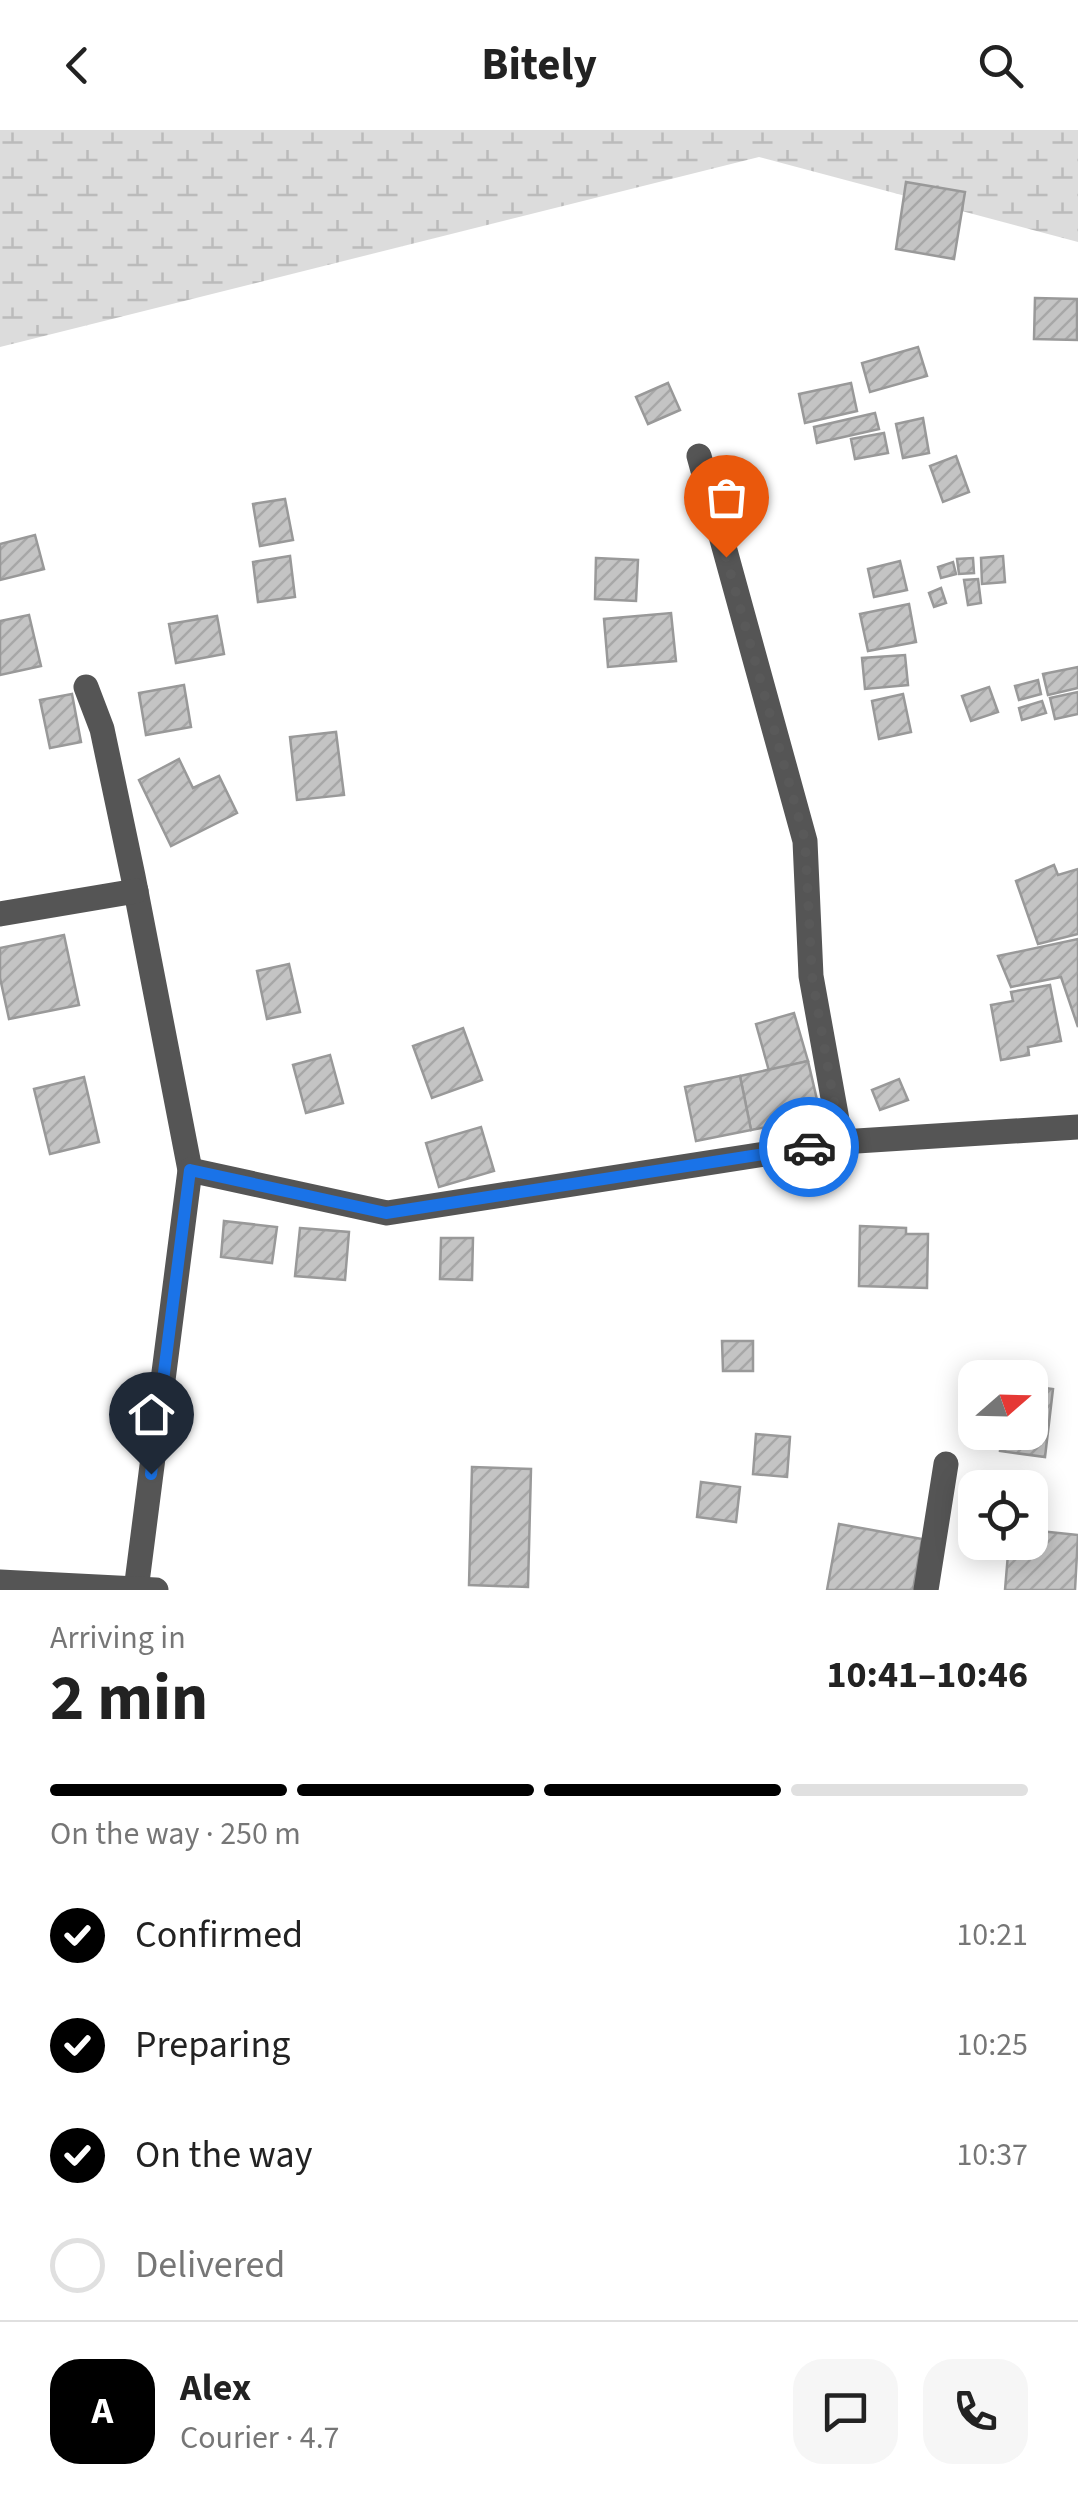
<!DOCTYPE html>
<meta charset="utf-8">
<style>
body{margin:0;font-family:"Source Sans 3",sans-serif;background:#f6f6f6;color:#222;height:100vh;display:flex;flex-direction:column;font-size:38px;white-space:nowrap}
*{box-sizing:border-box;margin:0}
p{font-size:32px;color:#767676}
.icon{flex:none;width:55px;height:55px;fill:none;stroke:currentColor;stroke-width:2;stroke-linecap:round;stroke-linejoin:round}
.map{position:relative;height:1460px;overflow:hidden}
.details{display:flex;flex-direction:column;background:#fff;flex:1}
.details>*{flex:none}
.needle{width:65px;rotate:70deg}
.controls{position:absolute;left:958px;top:1230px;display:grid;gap:20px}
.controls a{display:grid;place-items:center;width:90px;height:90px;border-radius:20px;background:#fff;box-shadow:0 5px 25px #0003;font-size:50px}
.pin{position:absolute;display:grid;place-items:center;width:85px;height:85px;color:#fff;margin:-102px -42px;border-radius:50% 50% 50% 0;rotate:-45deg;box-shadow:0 0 10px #0007}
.pin .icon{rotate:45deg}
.courier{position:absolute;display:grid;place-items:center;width:100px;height:100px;margin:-50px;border:8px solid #1a73e8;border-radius:50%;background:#fff;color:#222;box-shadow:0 2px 12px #0007}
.overview em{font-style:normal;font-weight:700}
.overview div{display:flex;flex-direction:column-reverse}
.overview{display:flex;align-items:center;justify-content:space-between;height:170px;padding:0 50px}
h1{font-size:65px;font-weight:700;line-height:75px}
.bar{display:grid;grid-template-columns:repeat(4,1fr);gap:15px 10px;align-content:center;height:120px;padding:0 50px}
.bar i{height:12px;border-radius:8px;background:#e0e0e0}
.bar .active{background:#000}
.bar p{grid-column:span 4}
.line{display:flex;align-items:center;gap:25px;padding:0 50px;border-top:2px solid #e0e0e0}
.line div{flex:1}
.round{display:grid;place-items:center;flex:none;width:105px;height:105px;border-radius:30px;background:#f6f6f6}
ol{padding:0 50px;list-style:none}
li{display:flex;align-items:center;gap:30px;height:110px}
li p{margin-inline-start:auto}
li .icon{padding:10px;border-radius:50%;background:#000;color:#fff;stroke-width:4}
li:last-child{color:#767676}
li i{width:55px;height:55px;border:5px solid #e0e0e0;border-radius:50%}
header{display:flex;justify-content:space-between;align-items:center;height:130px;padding:0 50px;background:#fff;font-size:45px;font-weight:700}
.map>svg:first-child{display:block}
.wetland{fill:url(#wetland-marsh)}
.building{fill:url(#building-hatch);stroke:#999;stroke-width:2.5}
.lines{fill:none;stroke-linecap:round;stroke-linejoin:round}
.minor{stroke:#555;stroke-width:25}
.done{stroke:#595959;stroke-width:10;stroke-dasharray:0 18}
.route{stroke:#1a73e8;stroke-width:12}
</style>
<header><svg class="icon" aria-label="back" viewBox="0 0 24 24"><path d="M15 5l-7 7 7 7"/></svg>Bitely<svg class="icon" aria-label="search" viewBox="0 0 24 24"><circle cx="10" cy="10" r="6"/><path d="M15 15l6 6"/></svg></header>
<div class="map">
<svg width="1078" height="1460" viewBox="0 0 1078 1460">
<defs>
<pattern id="wetland-marsh" width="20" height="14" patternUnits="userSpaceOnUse" patternTransform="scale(2.5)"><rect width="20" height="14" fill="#dcdcdc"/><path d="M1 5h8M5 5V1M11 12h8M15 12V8" fill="none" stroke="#bbb"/></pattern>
<pattern id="building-hatch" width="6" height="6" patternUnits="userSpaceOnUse" patternTransform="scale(2.5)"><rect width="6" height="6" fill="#c4c4c4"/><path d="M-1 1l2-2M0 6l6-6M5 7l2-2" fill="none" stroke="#a7a7a7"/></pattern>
</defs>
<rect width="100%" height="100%" fill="#fff"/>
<polygon class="wetland" points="0,0 1078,0 1078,112 759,27 0,217"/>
<g class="building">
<polygon points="906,52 965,62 954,129 896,119"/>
<polygon points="1035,168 1077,169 1077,210 1034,209"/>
<polygon points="918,217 927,246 870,262 862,233"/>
<polygon points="668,253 680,280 648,294 636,267"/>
<polygon points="851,253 857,281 805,293 799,264"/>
<polygon points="875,283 879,299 817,313 814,297"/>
<polygon points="923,288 929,323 903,328 896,294"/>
<polygon points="884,303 888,323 855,329 851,309"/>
<polygon points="956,326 969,362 943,372 930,336"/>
<polygon points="285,369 293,410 260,416 253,374"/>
<polygon points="35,405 44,439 0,450 0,414"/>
<polygon points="290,426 295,467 258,472 253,432"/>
<polygon points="1003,426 1005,452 982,454 981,428"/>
<polygon points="596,428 638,430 636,471 595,469"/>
<polygon points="973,428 974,443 959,444 957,429"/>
<polygon points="900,431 907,460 874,467 868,439"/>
<polygon points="953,432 956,444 941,448 938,437"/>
<polygon points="978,449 981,473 968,475 964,450"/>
<polygon points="941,458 946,473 934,477 929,463"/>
<polygon points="909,474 916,512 868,521 860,484"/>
<polygon points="671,483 676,531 608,537 604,489"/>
<polygon points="29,485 41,536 0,545 0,491"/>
<polygon points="217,486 224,524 176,533 169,494"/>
<polygon points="905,525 908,555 865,559 862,528"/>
<polygon points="1078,537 1078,558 1048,565 1043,544"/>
<polygon points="1038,550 1041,564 1019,570 1015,556"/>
<polygon points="184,555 191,597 146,605 139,563"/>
<polygon points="989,557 998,582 971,591 962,566"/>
<polygon points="1078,562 1078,584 1055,589 1050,568"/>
<polygon points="72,564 81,612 50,618 40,570"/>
<polygon points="903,564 911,602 879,609 872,571"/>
<polygon points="1042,571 1046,583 1022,590 1019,578"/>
<polygon points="336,602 344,665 297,670 290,607"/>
<polygon points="179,629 193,658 219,646 237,683 171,716 139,650"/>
<polygon points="1054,735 1058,745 1078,739 1078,804 1038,814 1016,751"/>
<polygon points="64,805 79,875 9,889 0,848 0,818"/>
<polygon points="1078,809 1078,897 1061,847 1011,857 998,826"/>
<polygon points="289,834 300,882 267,889 257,841"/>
<polygon points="1050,855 1061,911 1028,917 1029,925 1001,930 991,875 1013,871 1011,862"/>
<polygon points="794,883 808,931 769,941 756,894"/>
<polygon points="463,898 482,950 432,968 413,916"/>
<polygon points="330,925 343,973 306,983 293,935"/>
<polygon points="808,931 821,987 751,1000 740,946"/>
<polygon points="740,946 751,1000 696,1011 685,957"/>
<polygon points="84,947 99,1012 50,1024 34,959"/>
<polygon points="899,949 908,970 880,980 872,960"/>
<polygon points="481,997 494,1041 439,1057 426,1013"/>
<polygon points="224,1091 277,1097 272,1133 221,1127"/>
<polygon points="860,1096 906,1098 906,1104 928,1104 927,1158 859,1156"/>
<polygon points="300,1098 349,1102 345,1150 295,1146"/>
<polygon points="441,1108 473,1108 472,1150 440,1149"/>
<polygon points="722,1211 753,1211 753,1241 723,1241"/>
<polygon points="1030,1256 1053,1259 1045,1327 1000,1321 1002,1302 1030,1302"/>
<polygon points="756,1304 790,1307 787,1347 753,1344"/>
<polygon points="472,1337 531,1339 528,1457 469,1455"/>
<polygon points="701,1352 740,1357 736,1392 697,1387"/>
<polygon points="839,1394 922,1409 913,1460 827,1460"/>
<polygon points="1030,1400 1078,1405 1075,1460 1005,1460 1009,1412 1030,1412"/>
</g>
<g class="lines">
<g class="minor">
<polyline points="699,326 805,711 811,846 841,1012"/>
<polyline points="86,557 102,599 133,746 190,1040 136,1460"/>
<polyline points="0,784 136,761"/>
<polyline points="190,1040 387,1083 841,1012 1078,997"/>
<polyline points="0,1452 156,1460"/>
<polyline points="926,1460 946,1334"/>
</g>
</g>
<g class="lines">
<polyline class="done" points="726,427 805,710 812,846 841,1012 809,1017"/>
<polyline class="route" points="151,1344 190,1040 386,1083 809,1017"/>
</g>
</svg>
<div class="controls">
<a><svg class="needle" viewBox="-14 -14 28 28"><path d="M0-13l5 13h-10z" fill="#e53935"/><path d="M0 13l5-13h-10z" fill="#767676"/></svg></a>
<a><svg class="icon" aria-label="locate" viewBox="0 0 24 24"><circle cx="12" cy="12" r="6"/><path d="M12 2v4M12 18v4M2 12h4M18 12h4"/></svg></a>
</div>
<div class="pin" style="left:726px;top:427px;background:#ea580c"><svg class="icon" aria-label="bag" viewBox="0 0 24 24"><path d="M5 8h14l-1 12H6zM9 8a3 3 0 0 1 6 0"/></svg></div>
<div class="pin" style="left:151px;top:1344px;background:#1f2937"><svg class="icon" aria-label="home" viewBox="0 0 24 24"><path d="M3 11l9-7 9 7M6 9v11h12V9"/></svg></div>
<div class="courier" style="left:809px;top:1017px"><svg class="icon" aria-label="car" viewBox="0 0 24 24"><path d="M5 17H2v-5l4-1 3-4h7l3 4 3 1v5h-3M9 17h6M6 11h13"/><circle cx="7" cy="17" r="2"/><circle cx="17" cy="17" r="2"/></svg></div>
</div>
<section class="details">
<div class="overview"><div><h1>2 min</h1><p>Arriving in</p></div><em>10:41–10:46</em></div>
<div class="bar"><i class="active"></i><i class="active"></i><i class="active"></i><i></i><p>On the way · 250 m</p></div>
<ol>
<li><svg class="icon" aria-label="check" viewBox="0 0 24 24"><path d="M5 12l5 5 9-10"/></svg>Confirmed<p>10:21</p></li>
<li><svg class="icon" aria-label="check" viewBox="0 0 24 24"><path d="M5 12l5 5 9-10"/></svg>Preparing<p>10:25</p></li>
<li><svg class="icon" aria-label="check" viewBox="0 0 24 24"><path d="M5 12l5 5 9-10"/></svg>On the way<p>10:37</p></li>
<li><i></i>Delivered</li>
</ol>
<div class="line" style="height:180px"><b class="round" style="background:#000;color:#fff">A</b><div><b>Alex</b><p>Courier · 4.7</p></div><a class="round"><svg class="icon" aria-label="chat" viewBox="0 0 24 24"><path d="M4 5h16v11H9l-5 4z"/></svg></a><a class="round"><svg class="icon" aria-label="phone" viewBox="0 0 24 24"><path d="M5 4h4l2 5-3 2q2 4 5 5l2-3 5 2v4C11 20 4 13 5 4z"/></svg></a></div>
</section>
